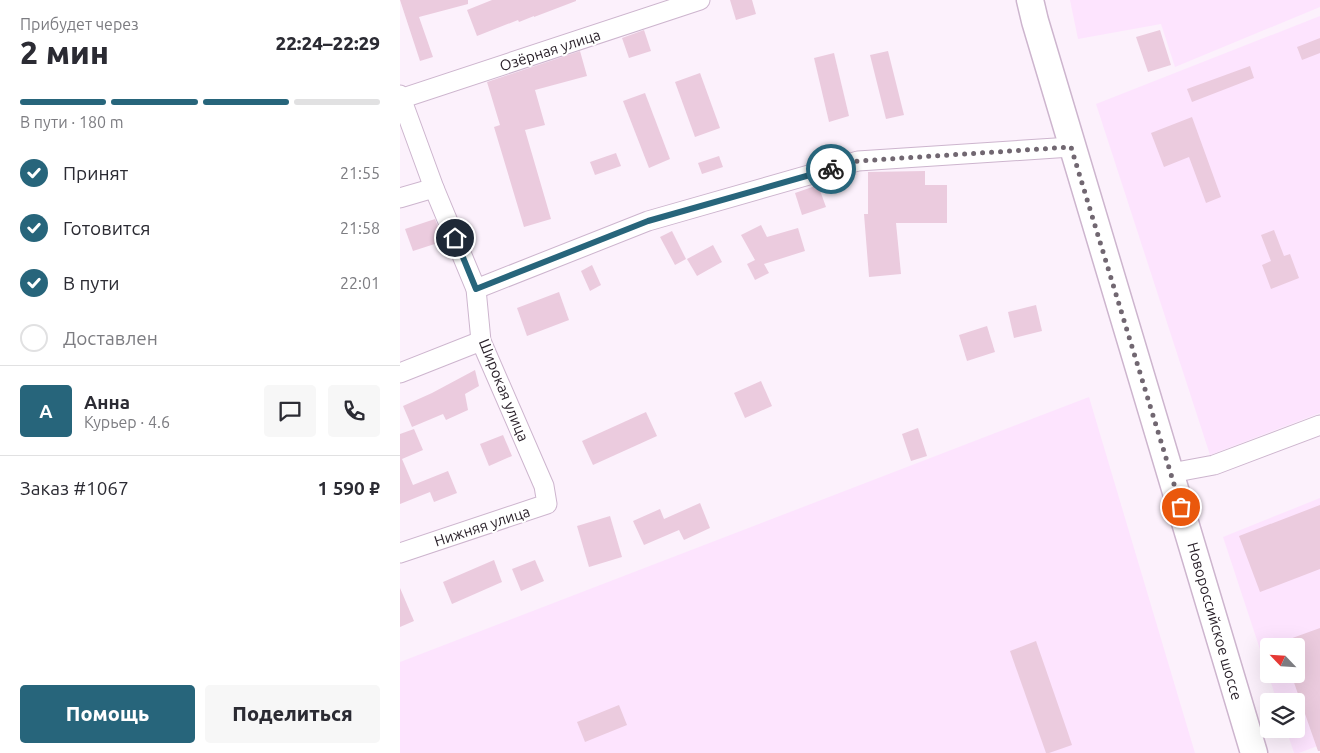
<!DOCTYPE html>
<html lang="ru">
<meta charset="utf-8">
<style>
body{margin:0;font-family:Ubuntu,sans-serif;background:#f7f7f7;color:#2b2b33;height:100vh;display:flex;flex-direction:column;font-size:19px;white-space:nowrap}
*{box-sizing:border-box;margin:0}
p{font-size:16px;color:#7c7c81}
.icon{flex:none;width:28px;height:28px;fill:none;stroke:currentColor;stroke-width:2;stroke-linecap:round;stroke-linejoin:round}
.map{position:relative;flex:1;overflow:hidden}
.details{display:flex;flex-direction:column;background:#fff;width:400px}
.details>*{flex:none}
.needle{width:32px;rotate:295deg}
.tools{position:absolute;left:860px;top:638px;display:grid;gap:10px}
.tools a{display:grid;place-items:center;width:45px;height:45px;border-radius:5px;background:#fff;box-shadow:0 5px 20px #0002;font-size:25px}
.pin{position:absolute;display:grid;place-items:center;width:42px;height:42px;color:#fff;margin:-21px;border:2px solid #fff;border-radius:50%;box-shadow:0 1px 5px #0007}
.courier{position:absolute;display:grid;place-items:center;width:50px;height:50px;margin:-25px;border:4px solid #27657b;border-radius:50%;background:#fff;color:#222;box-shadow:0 1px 6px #0007}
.summary em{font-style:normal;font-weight:800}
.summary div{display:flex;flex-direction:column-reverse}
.summary{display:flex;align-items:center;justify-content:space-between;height:85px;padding:0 20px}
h1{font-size:32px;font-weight:800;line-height:38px}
.bar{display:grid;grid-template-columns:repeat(4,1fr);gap:8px 5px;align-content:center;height:60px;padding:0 20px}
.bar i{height:6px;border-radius:4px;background:#e1e1e2}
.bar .on{background:#27657b}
.bar p{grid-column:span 4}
.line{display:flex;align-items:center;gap:12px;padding:0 20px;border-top:1px solid #e1e1e2}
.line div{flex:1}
.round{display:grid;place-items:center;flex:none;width:52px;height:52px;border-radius:5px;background:#f7f7f7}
ol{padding:0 20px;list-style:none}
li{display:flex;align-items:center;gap:15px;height:55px}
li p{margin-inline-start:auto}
li .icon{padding:5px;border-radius:50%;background:#27657b;color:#fff;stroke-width:4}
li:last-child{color:#7c7c81}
li i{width:28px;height:28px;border:2px solid #e1e1e2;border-radius:50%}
.cta{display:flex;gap:10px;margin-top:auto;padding:10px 20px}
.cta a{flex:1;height:58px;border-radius:5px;background:#27657b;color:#fff;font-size:20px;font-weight:800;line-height:58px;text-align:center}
.cta a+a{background:#f7f7f7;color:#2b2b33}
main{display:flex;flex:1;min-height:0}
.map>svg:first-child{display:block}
.built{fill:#fde4fe;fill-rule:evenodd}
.building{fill:#ebcbde}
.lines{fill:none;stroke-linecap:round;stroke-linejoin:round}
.street-casing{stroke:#cdb5ce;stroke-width:21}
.secondary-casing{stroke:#cdb5ce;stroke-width:29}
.street{stroke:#fff;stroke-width:19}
.secondary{stroke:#fff;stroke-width:26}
.done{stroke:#716771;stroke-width:5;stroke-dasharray:0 9}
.route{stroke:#27657b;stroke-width:6}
.labels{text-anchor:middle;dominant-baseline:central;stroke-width:4;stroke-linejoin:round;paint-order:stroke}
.street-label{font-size:15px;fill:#261d26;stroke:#fff}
</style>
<main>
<section class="details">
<div class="summary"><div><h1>2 мин</h1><p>Прибудет через</p></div><em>22:24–22:29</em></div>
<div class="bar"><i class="on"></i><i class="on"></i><i class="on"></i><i></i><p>В пути · 180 m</p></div>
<ol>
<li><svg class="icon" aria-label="check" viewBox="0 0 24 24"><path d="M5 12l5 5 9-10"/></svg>Принят<p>21:55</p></li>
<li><svg class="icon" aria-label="check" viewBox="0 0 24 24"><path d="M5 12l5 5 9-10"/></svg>Готовится<p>21:58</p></li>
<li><svg class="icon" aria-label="check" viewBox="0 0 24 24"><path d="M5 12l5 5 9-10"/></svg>В пути<p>22:01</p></li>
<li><i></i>Доставлен</li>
</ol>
<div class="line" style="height:90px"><b class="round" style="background:#27657b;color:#fff">А</b><div><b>Анна</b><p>Курьер · 4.6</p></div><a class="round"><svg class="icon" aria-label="chat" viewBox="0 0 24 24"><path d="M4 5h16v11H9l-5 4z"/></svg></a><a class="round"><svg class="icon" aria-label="phone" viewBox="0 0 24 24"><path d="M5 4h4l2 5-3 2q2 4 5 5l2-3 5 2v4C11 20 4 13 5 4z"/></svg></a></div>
<div class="line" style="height:65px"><div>Заказ #1067</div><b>1 590 ₽</b></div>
<div class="cta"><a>Помощь</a><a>Поделиться</a></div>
</section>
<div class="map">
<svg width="920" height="753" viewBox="0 0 920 753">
<rect width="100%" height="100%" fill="#fcf1fc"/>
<g class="built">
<polygon points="670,0 920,0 920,7 775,67 761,24 678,39"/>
<polygon points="920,16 920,413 810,455 696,104"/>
<polygon points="689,397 795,753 0,753 0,662"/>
<path d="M920,498V745L899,753H894L886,729H896V701H877L823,537ZM869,646H896V674H869Z"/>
</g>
<g class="building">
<polygon points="0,0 68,0 68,4 19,17 33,57 20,61"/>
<polygon points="92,0 176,0 176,1 134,17 134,16 119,22 118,20 77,36 67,10"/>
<polygon points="330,0 352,0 356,14 336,20"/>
<polygon points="244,30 251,51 229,58 222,38"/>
<polygon points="760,30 771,65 748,72 736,37"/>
<polygon points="920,38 920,53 902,60 897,47"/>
<polygon points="180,51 187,76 135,90 145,125 125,130 151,219 124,227 94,127 100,125 87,82"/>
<polygon points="488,51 504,115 486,119 470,55"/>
<polygon points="434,53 449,116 429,122 414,58"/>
<polygon points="850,66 854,78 792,102 787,89"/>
<polygon points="300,73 320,128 295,137 275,82"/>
<polygon points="245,93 270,159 249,168 223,101"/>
<polygon points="792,117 821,197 806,203 789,157 764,167 751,133"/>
<polygon points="216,153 221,166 195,175 190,162"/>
<polygon points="319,156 323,167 302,174 298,163"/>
<polygon points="525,171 525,185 547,185 547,223 496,223 501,274 469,277 464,214 468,214 468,172"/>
<polygon points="418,185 426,207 402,215 395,193"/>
<polygon points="35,219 44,241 13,251 5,229"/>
<polygon points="361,225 367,237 398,228 405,251 364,264 369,273 355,280 347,264 355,260 341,235"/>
<polygon points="874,230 884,256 890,254 899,278 871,289 862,265 871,261 861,235"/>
<polygon points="272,231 286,259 275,265 260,237"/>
<polygon points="313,245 322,262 297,276 287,259"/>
<polygon points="192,265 201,285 190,291 181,271"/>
<polygon points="159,292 169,320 127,336 117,308"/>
<polygon points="636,305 642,331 614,338 608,312"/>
<polygon points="587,326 595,352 567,361 559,335"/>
<polygon points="75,370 79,386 65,394 68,410 46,420 43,414 12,427 3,406 32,393"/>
<polygon points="361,381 372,406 345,418 334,393"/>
<polygon points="246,412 257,436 193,465 182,441"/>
<polygon points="518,428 527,456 511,461 502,434"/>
<polygon points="14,429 23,450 2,459 13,485 48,471 57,493 34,502 30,492 0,504 0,434"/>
<polygon points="103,435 112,456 89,466 80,444"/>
<polygon points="300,503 310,528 284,540 279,530 244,545 233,521 260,509 264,519"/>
<polygon points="920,505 920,569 860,592 839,536"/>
<polygon points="210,516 222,557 189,567 177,526"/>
<polygon points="94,560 102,582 52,604 43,582"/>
<polygon points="135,560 144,581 121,591 112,569"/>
<polygon points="0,588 14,621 0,627"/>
<polygon points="920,628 920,751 918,751 891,674 896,674 896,646 873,646 873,645"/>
<polygon points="636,641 672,745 649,753 646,753 610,651"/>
<polygon points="219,705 227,725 185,742 177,722"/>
</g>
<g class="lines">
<defs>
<g id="street">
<polyline points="0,95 34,188 76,289 81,341 144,486 147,504 0,553"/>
<polyline points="0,99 300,0"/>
<polyline points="0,198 34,188"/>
<polyline points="76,289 248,221 458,161 671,147"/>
<polyline points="0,373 81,341"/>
<polyline points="771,473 814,465 920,425"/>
</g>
<path id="secondary" d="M630,0L635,21C706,266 782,509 854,753"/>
</defs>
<use href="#street" class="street-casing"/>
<use href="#secondary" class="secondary-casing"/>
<use href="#street" class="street"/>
<use href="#secondary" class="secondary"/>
</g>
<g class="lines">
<polyline class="done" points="431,169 458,161 671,147 781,507"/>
<polyline class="route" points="55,238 76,289 248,221 431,169"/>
</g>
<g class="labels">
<g class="street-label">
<text transform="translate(150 50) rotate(-18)">Озёрная улица</text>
<text transform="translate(104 390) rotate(68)">Широкая улица</text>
<text transform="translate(82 526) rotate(-18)">Нижняя улица</text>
<text transform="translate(815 621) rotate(74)">Новороссийское шоссе</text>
</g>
</g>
</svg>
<div class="tools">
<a><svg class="needle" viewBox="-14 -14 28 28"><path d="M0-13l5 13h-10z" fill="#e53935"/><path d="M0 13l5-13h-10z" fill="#7c7c81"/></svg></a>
<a><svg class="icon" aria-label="layers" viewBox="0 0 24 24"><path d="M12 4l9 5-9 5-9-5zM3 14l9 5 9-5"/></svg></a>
</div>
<div class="pin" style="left:781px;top:507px;background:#ea580c"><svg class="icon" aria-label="bag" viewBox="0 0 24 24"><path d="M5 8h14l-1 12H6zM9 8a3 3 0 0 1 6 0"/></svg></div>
<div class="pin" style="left:55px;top:238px;background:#1f2937"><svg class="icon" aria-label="home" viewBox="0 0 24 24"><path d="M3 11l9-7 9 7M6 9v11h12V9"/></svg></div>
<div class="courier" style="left:431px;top:169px"><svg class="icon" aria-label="bike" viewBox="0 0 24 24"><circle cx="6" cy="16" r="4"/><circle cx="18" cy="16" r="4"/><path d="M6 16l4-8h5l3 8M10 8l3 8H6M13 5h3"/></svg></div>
</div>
</main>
